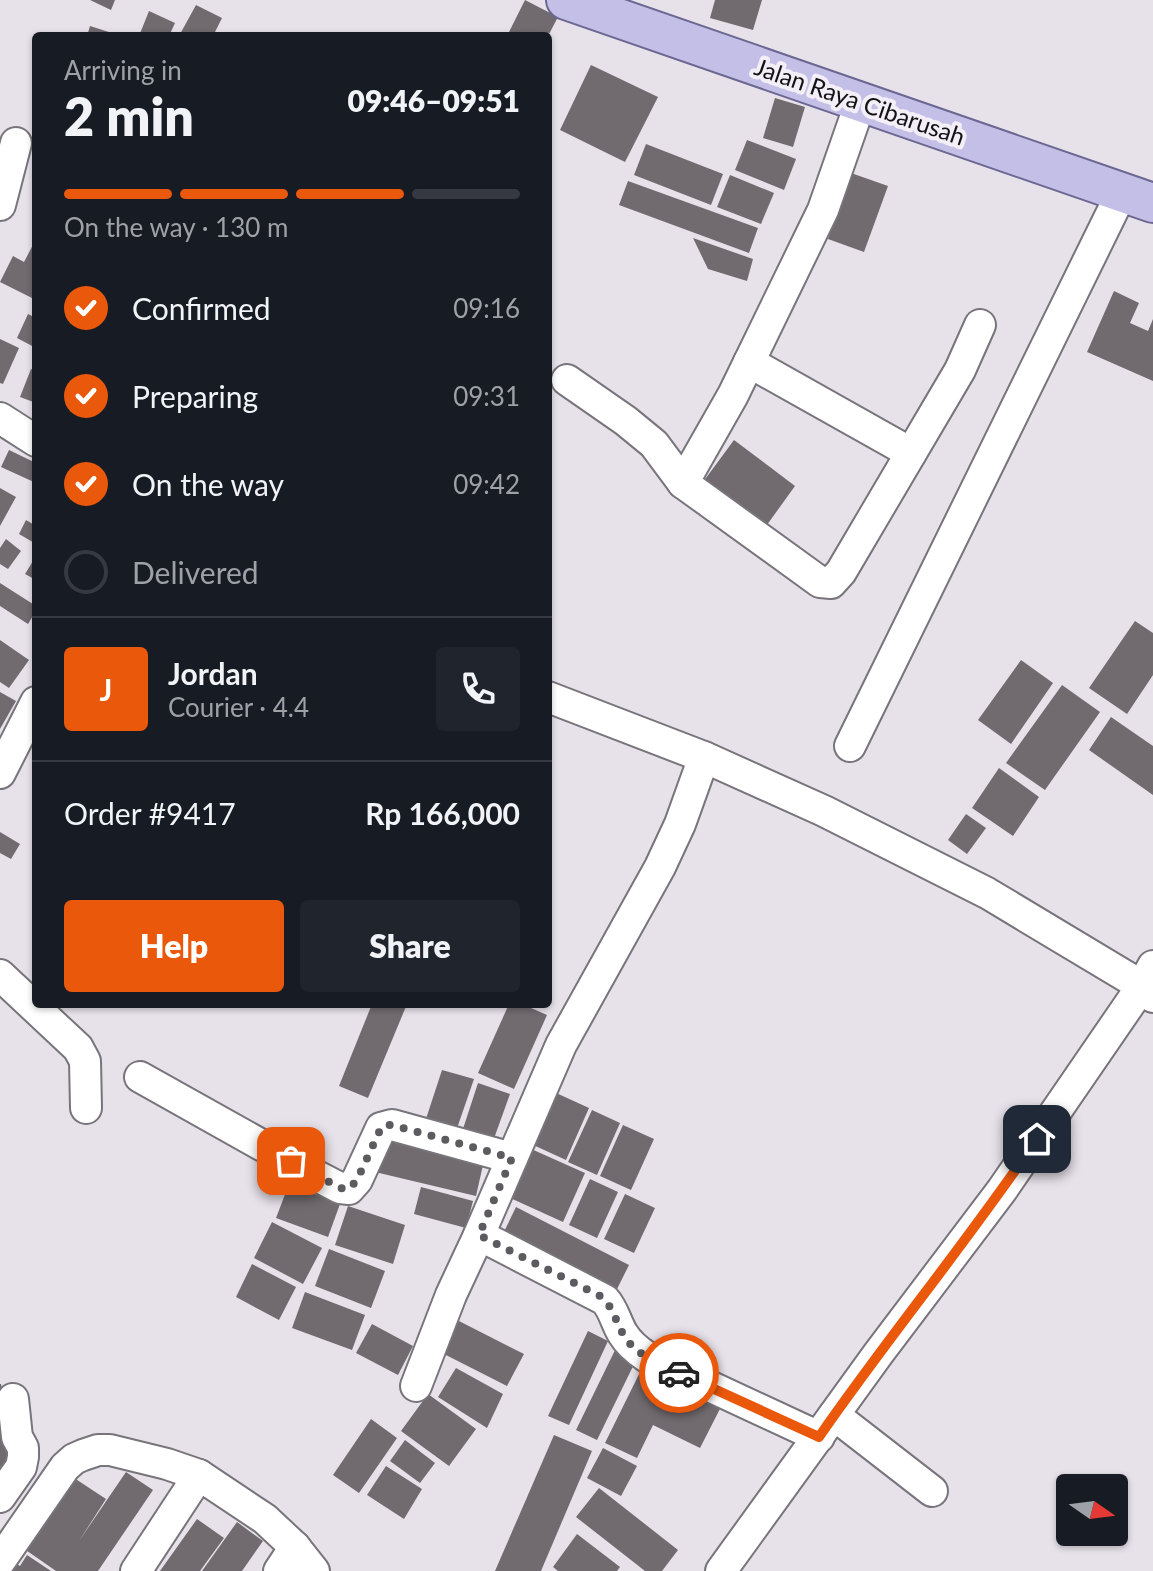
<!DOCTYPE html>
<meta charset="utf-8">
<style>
body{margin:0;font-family:Lato,sans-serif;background:#20242c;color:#f1f3f6;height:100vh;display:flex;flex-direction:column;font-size:30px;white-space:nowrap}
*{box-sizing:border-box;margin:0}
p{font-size:26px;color:#9ea1a6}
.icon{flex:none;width:44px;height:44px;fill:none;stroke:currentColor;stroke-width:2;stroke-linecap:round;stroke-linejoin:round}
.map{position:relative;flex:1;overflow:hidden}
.panel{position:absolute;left:32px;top:32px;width:520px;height:976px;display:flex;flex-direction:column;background:#171b24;border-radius:8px;box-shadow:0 2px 6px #0004}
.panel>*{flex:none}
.needle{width:52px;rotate:104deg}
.buttons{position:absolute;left:1056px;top:1474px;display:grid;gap:16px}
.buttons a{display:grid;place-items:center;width:72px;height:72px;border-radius:8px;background:#171b24;box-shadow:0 2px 6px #0004;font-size:40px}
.pin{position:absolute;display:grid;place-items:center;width:68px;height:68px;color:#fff;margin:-34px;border-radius:16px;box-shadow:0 4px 12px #0006}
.courier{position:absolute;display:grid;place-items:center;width:80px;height:80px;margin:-40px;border:6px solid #ea580c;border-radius:50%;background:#fff;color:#222;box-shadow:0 2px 10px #0007}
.summary em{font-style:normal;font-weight:800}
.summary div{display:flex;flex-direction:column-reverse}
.summary{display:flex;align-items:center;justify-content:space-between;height:136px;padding:0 32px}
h1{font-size:52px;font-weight:800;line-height:60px}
.bar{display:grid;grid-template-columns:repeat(4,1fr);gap:12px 8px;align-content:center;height:96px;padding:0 32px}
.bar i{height:10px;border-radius:6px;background:#363941}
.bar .selected{background:#ea580c}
.bar p{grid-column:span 4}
.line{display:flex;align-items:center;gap:20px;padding:0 32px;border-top:2px solid #363941}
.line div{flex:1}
.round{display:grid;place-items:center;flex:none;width:84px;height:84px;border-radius:8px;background:#20242c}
ol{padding:0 32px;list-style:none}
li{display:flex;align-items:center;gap:24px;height:88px}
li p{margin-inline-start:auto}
li .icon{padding:8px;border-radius:50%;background:#ea580c;color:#fff;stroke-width:4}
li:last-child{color:#9ea1a6}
li i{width:44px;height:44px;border:4px solid #363941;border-radius:50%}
.cta{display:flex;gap:16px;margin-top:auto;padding:16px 32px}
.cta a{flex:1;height:92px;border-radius:8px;background:#ea580c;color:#fff;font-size:32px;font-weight:800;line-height:92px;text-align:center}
.cta a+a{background:#20242c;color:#f1f3f6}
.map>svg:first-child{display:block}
.building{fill:#716b6f}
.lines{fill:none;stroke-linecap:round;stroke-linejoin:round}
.minor-casing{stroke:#78747b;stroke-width:34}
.major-casing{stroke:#6b6792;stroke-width:42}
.minor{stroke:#fff;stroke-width:30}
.major{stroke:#c3bfe6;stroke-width:38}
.done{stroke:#5d5b5f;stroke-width:8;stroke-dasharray:0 14.4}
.route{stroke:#ea580c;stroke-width:10}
.labels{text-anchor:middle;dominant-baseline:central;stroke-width:8;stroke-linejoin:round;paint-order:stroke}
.street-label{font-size:24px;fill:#131214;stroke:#f4eff7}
</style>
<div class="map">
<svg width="1153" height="1571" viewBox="0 0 1153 1571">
<rect width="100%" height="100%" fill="#e7e2ea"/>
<g class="building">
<polygon points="90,0 115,0 111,10"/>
<polygon points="525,0 558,17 548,36 507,36"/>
<polygon points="715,0 762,0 753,30 710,18"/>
<polygon points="196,5 222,18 213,36 179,36"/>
<polygon points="149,11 175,23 169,36 139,36"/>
<polygon points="90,26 112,33 111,36 87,36"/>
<polygon points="591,65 658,97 625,162 560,130"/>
<polygon points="775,98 805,107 793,147 763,138"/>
<polygon points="747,140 796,159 784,190 735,170"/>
<polygon points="646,144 723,174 711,205 634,175"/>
<polygon points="851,173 888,186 864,252 828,239"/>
<polygon points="730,175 774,193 761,224 717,207"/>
<polygon points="628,181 758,228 749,253 619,205"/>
<polygon points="693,238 753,259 747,281 708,269"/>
<polygon points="36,239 36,300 0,282 13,256 24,262"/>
<polygon points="1114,291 1139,303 1130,323 1148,331 1153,319 1153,381 1087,352"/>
<polygon points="28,314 36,318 36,348 17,338"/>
<polygon points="0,339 19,348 3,384 0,383"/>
<polygon points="31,369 36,371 36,403 20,397"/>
<polygon points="734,440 795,486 764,529 703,482"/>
<polygon points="9,450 36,463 36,483 1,467"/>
<polygon points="0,488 16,497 0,526"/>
<polygon points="26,520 36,526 36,544 19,534"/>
<polygon points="6,539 21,551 8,569 0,564 0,548"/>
<polygon points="33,561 36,563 36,580 25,574"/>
<polygon points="0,583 36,606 36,611 28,624 0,606"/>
<polygon points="1135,621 1153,633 1153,675 1127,714 1089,688"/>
<polygon points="0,640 29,660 9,688 0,682"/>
<polygon points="1021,660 1053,683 1011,744 978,720"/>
<polygon points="1062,685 1100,712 1045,790 1006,763"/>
<polygon points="0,692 16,701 0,729"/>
<polygon points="1111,717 1153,746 1153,795 1089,750"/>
<polygon points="999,768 1039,797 1013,836 972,808"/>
<polygon points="966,814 986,828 967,854 948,840"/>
<polygon points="0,832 20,844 11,859 0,853"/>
<polygon points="372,1004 407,1004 368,1098 339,1086"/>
<polygon points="509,1004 522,1004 547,1015 514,1089 478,1073"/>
<polygon points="442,1070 474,1079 454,1137 423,1128"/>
<polygon points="478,1083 510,1094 492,1144 461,1135"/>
<polygon points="554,1092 589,1108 566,1160 531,1144"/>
<polygon points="592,1110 620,1123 597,1175 568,1162"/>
<polygon points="623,1125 654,1139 631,1190 600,1176"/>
<polygon points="384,1132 485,1156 476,1196 375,1172"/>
<polygon points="529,1148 585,1173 563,1222 508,1197"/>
<polygon points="590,1179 618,1192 597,1238 569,1225"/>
<polygon points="289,1184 340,1204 328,1237 276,1218"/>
<polygon points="421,1187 473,1201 466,1228 414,1214"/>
<polygon points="625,1194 655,1208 634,1253 604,1239"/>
<polygon points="348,1206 405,1225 393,1264 335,1245"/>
<polygon points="516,1207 629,1265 614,1295 501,1238"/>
<polygon points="272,1222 322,1248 303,1284 254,1258"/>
<polygon points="329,1249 385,1271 371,1308 315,1286"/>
<polygon points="252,1264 296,1287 279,1320 236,1297"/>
<polygon points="305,1292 365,1315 352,1350 292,1328"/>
<polygon points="457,1320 524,1354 507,1386 440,1352"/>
<polygon points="372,1324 413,1346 398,1375 356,1353"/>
<polygon points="588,1331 608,1341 569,1425 548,1416"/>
<polygon points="618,1344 639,1354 597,1440 576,1430"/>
<polygon points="645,1362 724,1401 700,1448 653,1425 637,1458 605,1443"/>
<polygon points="456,1368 503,1394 487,1428 438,1397"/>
<polygon points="0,1384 1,1384 16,1464 0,1467"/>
<polygon points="428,1394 476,1429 449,1466 401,1431"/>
<polygon points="371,1419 397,1438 359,1493 333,1475"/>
<polygon points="554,1435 592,1451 541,1571 495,1571"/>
<polygon points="405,1440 435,1463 420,1483 390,1461"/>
<polygon points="603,1448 637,1466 621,1496 587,1478"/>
<polygon points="386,1466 422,1489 404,1519 367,1495"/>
<polygon points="126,1472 153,1490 98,1571 56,1571 20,1546 68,1474 106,1499 79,1541"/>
<polygon points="599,1488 678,1550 662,1571 645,1571 576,1517"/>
<polygon points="197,1519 224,1538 200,1571 160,1571"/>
<polygon points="237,1522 263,1541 242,1571 202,1571"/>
<polygon points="577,1534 620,1567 617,1571 558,1571 553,1567"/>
<polygon points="27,1555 51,1571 2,1571 9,1559 20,1566"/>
</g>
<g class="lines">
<defs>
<g id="minor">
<polyline points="861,101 823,210 733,395 683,483 820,582 831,583 841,572 960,370 980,325"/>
<polyline points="0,205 16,143"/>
<polyline points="749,362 911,453"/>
<polyline points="567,380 626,421 654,444 683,483"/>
<polyline points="0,418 36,441"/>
<polyline points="548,697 704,757 824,811 987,893 1142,986 1153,997"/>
<polyline points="850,746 1122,192"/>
<path d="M704,757L680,824L660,867L561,1045L479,1235L605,1300C614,1310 616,1323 623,1334C629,1344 638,1351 647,1357L819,1437"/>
<polyline points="0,773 36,702"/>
<polyline points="0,975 78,1048 85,1061 86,1108"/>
<polyline points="140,1077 315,1175 340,1188 349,1189 357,1180 381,1128 392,1125 512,1158"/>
<polyline points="416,1386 451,1295 479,1235"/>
<polyline points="834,1415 932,1491"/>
<polyline points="0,1497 21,1467 23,1457 23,1448 17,1437 13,1399"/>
<polyline points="0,1561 65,1467 74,1459 83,1455 98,1450 110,1450 167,1464 199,1475 265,1519 295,1547 314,1571"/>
<polyline points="136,1571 199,1475"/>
<polyline points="279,1571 295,1547"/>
<polyline points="721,1571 878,1354 1002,1190 1142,986 1153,966"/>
</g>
<polyline id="major" points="566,0 1153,203"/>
</defs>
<use href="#minor" class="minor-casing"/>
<use href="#major" class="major-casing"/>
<use href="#minor" class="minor"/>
<use href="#major" class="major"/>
</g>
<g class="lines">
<path class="done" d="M291,1161L340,1188L349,1189L357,1180L381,1128L385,1125H392L512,1158L479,1235L600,1296C613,1306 615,1320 623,1334C635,1355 658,1363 679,1373"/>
<path class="route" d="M679,1373L819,1437C889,1336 968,1241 1037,1139"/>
</g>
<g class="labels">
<g class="street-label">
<text transform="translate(860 101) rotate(19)">Jalan Raya Cibarusah</text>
</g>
</g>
</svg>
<div class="buttons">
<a><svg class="needle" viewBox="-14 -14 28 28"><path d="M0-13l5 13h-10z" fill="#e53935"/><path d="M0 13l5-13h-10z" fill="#9ea1a6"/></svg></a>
</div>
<div class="pin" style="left:291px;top:1161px;background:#ea580c"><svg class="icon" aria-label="bag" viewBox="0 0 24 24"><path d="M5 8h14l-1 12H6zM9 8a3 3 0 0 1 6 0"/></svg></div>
<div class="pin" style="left:1037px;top:1139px;background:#1f2937"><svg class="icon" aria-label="home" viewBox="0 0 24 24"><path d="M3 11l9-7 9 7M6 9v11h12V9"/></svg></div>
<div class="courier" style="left:679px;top:1373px"><svg class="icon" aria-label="car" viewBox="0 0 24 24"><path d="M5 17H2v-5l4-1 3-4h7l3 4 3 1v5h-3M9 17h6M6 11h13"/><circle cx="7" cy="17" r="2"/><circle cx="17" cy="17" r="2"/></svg></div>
<section class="panel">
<div class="summary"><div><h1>2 min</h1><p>Arriving in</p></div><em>09:46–09:51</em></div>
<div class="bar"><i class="selected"></i><i class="selected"></i><i class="selected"></i><i></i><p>On the way · 130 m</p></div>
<ol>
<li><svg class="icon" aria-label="check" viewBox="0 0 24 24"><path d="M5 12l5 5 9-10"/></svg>Confirmed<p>09:16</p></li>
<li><svg class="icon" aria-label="check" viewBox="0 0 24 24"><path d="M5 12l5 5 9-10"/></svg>Preparing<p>09:31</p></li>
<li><svg class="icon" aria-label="check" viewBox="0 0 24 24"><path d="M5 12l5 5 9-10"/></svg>On the way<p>09:42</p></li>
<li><i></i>Delivered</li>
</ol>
<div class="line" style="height:144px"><b class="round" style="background:#ea580c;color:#fff">J</b><div><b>Jordan</b><p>Courier · 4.4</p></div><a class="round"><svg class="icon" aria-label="phone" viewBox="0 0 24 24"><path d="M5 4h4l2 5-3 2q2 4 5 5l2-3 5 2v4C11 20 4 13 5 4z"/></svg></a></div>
<div class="line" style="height:104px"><div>Order #9417</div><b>Rp 166,000</b></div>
<div class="cta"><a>Help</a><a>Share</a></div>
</section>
</div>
